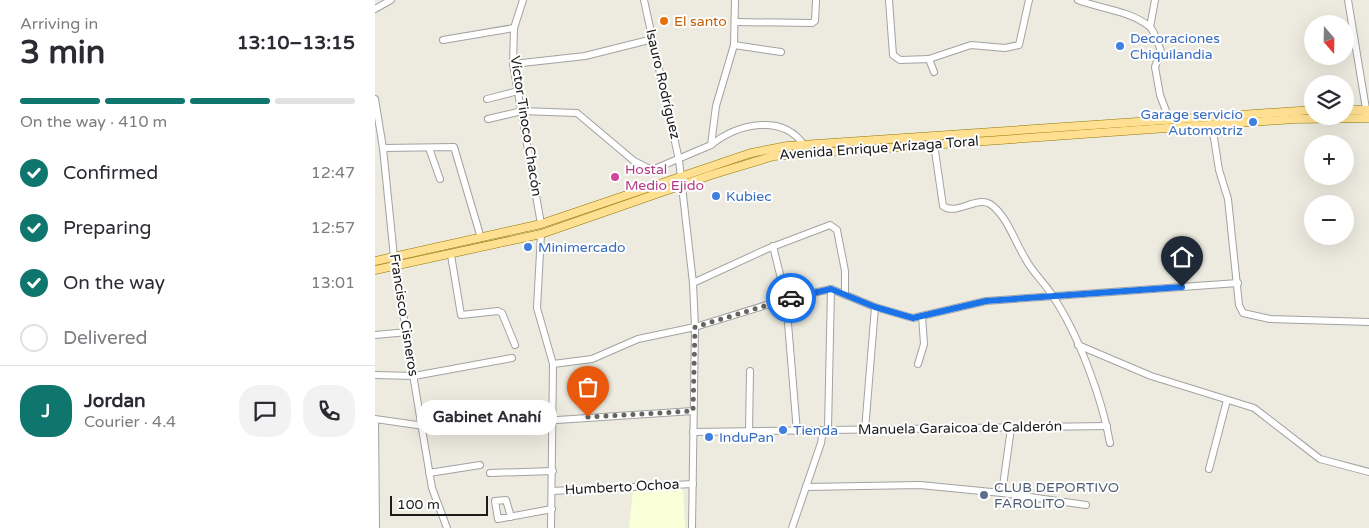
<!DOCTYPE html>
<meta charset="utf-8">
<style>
body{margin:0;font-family:"Varela Round",sans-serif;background:#f2f2f3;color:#2b2b33;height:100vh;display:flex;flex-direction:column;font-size:19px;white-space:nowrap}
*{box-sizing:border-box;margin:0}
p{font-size:16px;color:#7c7c81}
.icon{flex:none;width:28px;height:28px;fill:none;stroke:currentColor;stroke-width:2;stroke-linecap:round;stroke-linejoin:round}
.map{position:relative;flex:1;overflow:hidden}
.sheet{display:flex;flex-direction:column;background:#fff;width:375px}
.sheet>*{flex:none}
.needle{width:32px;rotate:160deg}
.controls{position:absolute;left:929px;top:15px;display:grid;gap:10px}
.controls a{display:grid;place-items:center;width:50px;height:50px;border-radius:50%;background:#fff;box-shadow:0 5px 20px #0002;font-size:25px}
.scale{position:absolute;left:15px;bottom:12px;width:98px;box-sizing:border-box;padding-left:5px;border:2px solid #1b1b1b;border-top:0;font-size:14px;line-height:18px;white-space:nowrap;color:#1b1b1b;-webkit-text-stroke:4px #fff;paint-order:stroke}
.pin{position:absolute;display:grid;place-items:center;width:42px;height:42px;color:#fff;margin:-51px -21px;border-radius:50% 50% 50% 0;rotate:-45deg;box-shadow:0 0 5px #0007}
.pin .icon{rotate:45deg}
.courier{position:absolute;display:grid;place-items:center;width:50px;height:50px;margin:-25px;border:4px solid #1a73e8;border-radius:50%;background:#fff;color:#222;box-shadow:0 1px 6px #0007}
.bubble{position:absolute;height:35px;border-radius:18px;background:#fff;box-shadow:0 5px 20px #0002;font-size:16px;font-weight:700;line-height:35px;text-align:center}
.head em{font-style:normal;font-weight:700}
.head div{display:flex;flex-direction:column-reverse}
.head{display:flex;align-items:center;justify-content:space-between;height:85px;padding:0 20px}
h1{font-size:32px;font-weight:700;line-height:38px}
.bar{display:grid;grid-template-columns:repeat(4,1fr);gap:8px 5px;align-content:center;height:60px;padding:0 20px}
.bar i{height:6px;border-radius:4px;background:#e1e1e2}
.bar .current{background:#0f766e}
.bar p{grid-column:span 4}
.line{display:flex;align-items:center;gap:12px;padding:0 20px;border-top:1px solid #e1e1e2}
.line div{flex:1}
.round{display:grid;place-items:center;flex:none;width:52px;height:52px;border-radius:20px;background:#f2f2f3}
ol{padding:0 20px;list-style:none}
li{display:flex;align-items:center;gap:15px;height:55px}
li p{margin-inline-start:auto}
li .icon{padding:5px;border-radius:50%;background:#0f766e;color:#fff;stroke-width:4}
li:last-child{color:#7c7c81}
li i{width:28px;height:28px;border:2px solid #e1e1e2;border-radius:50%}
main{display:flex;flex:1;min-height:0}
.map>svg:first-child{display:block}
.education{fill:#f9ffd6}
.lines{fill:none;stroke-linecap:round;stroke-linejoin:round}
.minor-casing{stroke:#a2a2a2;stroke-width:8}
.major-casing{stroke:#917600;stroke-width:9}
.minor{stroke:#fff;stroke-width:6}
.major{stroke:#ffe092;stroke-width:8}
.done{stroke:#646460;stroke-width:5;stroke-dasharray:0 9}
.route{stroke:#1a73e8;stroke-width:6}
.food-dot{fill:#e8710a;stroke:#fff;stroke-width:2}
.shop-dot{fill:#3f7fe0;stroke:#fff;stroke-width:2}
.hotel-dot{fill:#d1479c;stroke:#fff;stroke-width:2}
.service-dot{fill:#5c6f8a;stroke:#fff;stroke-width:2}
.labels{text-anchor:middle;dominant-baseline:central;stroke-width:4;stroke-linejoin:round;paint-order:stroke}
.food-label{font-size:14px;fill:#c56008;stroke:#fff;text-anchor:start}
.shop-label{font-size:14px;fill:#366cbe;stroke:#fff;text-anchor:start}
.street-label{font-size:14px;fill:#1b1b1b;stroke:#fff}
.hotel-label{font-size:14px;fill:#b23c85;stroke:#fff;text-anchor:start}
.service-label{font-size:14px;fill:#4e5e75;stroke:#fff;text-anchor:start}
</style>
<main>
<section class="sheet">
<div class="head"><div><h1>3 min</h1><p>Arriving in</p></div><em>13:10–13:15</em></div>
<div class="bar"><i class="current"></i><i class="current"></i><i class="current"></i><i></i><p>On the way · 410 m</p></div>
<ol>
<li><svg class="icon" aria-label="check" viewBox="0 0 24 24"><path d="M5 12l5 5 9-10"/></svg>Confirmed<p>12:47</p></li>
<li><svg class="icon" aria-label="check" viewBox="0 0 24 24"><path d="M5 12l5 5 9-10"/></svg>Preparing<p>12:57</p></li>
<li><svg class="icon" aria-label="check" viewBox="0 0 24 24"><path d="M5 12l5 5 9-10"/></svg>On the way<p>13:01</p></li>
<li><i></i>Delivered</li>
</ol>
<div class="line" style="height:90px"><b class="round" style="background:#0f766e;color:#fff">J</b><div><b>Jordan</b><p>Courier · 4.4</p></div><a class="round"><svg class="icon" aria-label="chat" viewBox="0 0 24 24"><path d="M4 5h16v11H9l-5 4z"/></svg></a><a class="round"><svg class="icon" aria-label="phone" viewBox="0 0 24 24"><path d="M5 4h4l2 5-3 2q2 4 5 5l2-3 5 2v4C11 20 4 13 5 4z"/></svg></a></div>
</section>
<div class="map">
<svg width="994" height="528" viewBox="0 0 994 528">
<rect width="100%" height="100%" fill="#edebdf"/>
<polygon class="education" points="308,489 310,528 254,528 258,490"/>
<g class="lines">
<defs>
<g id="minor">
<polyline points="148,0 139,28 138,64 166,224"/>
<polyline points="269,0 304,160 318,283 320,327 317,528"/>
<polyline points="514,0 518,55 525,60 554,59 559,72"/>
<path d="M703,0C726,9 753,10 774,26C780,31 783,44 786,51L780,67L785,95L794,119"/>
<polyline points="973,0 992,115"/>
<polyline points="0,9 16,0"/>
<polyline points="360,22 437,23 440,21 441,0"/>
<polyline points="775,27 780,0"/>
<polyline points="68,40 139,28"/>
<polyline points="359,45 406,52"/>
<polyline points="554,59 596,45 630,48 644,45 654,0"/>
<polyline points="138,64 210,56 278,39"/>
<polyline points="0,99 8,148 19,257 45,417 57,488 72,528"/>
<polyline points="112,99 143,91"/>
<polyline points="113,119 147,111 202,113 259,161 277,170 336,145 341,106 359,45 360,0"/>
<polyline points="837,125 844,170 853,199 864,305 868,313 895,319 994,322"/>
<path d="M559,144L568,206C581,216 601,196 615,204C631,214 640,242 650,258C657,272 669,282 677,295C703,333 727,398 735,443"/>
<path d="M336,145C362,124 407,113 429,145"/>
<polyline points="8,148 79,147 106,238"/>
<polyline points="54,148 65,179"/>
<polyline points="166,234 162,308 178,364 176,528"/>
<polyline points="398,246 411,299 422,432"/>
<polyline points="76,255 86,315 123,311 127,313 140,345"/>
<polyline points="318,283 392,249 455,225 462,230 470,271 470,295"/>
<polyline points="0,335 33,332"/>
<polyline points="703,345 776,376 879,408 945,459 994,472"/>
<polyline points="178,364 217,359 263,339 320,327 411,299 456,289 500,307 538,318 611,301 863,283"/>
<polyline points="543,364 549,344 547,316"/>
<polyline points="0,375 39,376 137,358"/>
<polyline points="453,429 456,289"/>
<polyline points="490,430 500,307"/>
<polyline points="318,432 732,426"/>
<polyline points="374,432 375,371"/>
<polyline points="834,469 852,400"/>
<polyline points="54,473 105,465"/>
<polyline points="115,473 178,471"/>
<polyline points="431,487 545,485 627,493 711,505"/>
<polyline points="177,491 318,484"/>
<polyline points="627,493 636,428"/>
<polyline points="136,517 131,500 120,501 123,519 177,509"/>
<polyline points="1,528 0,419 63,428 318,411"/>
<polyline points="417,528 446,443 448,430"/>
</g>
<g id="major">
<polyline points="970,110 994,110"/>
<polyline points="0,261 166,224 376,153 412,146 938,110"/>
<polyline points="0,270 166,234 336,175 399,156 919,119 994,118"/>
</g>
</defs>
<use href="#minor" class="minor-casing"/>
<use href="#major" class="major-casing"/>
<use href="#minor" class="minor"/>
<use href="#major" class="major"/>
</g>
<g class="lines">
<polyline class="done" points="213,417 318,411 320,327 416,298"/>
<polyline class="route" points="416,298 456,289 500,307 538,318 611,301 807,287"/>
</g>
<circle class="food-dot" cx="289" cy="21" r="5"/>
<g class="shop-dot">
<circle cx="745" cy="46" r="5"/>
<circle cx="878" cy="122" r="5"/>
<circle cx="341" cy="196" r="5"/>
<circle cx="153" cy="247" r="5"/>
<circle cx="408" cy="430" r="5"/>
<circle cx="334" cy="437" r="5"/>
</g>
<circle class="hotel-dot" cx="240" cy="177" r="5"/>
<circle class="service-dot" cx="609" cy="495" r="5"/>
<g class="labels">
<g class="food-label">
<text x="299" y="21">El santo</text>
</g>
<g class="shop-label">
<text x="755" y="38">Decoraciones<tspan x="755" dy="16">Chiquilandia</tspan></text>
<text x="868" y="114" text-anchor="end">Garage servicio<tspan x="868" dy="16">Automotriz</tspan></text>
<text x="351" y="196">Kubiec</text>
<text x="163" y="247">Minimercado</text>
<text x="418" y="430">Tienda</text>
<text x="344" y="437">InduPan</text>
</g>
<g class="street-label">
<text transform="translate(288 84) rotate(77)">Isauro Rodríguez</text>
<text transform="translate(151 126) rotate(81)">Víctor Tinoco Chacón</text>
<text transform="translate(504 148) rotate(-4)">Avenida Enrique Arízaga Toral</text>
<text transform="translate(29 315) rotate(81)">Francisco Cisneros</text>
<text transform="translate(585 428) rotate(-1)">Manuela Garaicoa de Calderón</text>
<text transform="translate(247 487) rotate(-3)">Humberto Ochoa</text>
</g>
<g class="hotel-label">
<text x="250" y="169">Hostal<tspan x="250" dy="16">Medio Ejido</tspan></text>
</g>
<g class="service-label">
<text x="619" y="487">CLUB DEPORTIVO<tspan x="619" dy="16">FAROLITO</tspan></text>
</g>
</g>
</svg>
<div class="controls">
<a><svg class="needle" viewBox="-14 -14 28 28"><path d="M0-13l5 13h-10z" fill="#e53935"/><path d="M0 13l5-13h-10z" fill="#7c7c81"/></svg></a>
<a><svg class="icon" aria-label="layers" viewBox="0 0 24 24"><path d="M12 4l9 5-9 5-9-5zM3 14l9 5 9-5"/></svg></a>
<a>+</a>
<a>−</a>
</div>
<div class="scale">100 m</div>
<div class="pin" style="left:213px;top:417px;background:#ea580c"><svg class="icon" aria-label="bag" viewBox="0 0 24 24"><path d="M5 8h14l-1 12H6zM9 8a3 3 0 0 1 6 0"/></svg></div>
<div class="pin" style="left:807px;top:287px;background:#1f2937"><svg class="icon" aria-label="home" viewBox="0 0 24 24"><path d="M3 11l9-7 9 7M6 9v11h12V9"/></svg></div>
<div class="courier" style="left:416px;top:298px"><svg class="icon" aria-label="car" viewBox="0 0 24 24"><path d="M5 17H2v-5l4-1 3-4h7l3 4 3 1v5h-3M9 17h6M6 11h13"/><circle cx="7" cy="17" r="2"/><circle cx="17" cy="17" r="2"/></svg></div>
<div class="bubble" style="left:42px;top:400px;width:140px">Gabinet Anahí</div>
</div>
</main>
